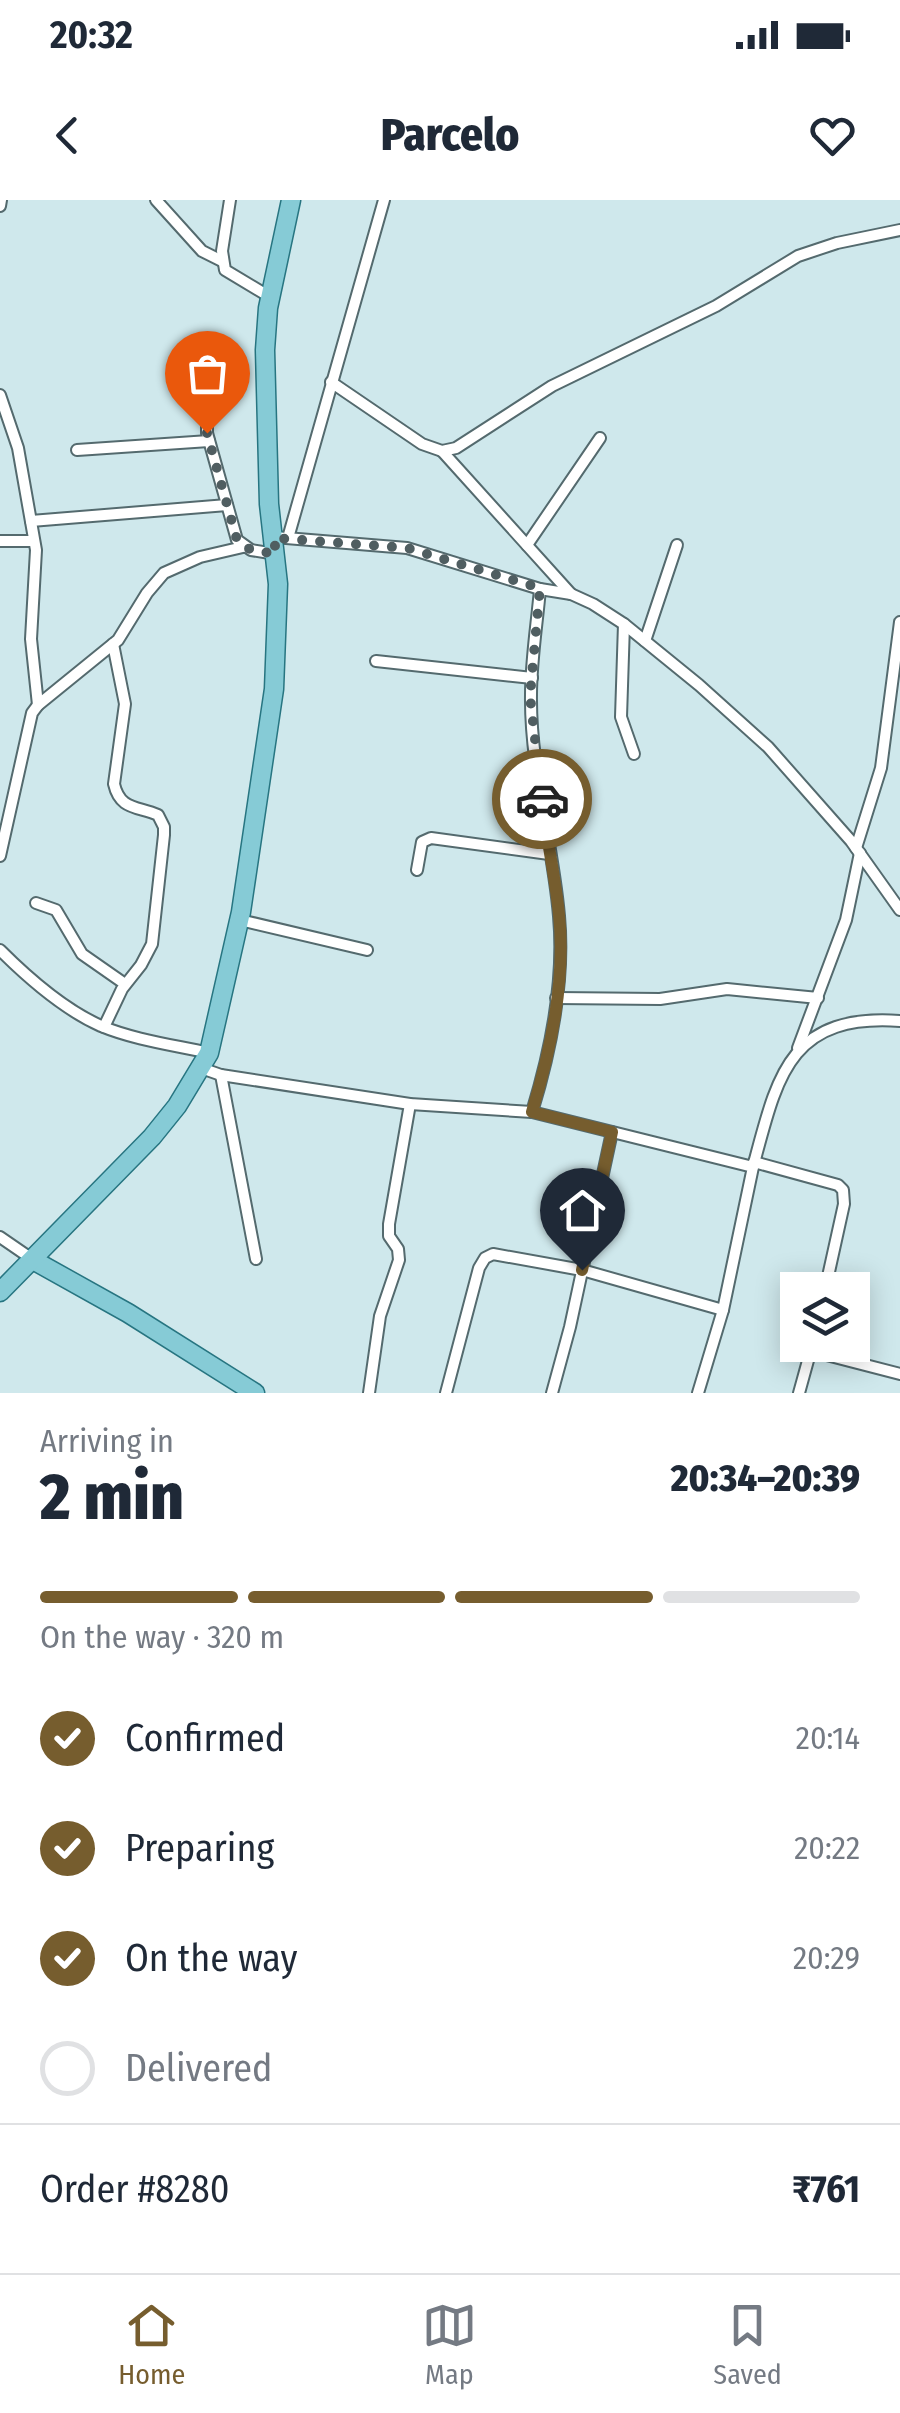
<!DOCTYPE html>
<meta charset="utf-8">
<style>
body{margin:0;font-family:"Fira Sans Condensed",sans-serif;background:#f6f6f7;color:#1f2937;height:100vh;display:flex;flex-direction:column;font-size:38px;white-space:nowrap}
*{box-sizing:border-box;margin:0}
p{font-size:32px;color:#747a83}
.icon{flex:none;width:55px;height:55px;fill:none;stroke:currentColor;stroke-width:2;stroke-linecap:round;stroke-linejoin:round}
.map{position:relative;height:1193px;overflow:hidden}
.details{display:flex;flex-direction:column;background:#fff;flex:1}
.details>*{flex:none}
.controls{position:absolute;left:780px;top:1072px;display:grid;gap:20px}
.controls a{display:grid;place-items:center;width:90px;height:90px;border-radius:0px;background:#fff;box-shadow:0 5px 25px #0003;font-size:50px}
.pin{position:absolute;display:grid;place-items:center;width:85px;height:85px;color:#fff;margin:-102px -42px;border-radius:50% 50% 50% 0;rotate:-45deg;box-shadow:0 0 10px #0007}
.pin .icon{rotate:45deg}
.courier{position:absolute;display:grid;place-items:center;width:100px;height:100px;margin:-50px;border:8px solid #765d2e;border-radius:50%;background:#fff;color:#222;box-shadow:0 2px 12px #0007}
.head em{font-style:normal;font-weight:800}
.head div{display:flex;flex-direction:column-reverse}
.head{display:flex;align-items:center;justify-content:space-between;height:170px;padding:0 40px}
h1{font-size:65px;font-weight:800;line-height:75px}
.bar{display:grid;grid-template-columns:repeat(4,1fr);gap:15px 10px;align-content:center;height:120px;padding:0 40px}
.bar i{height:12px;border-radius:8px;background:#e0e1e3}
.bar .selected{background:#765d2e}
.bar p{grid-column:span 4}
.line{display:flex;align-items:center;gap:25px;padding:0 40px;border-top:2px solid #e0e1e3}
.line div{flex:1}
ol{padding:0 40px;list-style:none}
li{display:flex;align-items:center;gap:30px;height:110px}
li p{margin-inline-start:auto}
li .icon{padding:10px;border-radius:50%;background:#765d2e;color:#fff;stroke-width:4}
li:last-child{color:#747a83}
li i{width:55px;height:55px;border:5px solid #e0e1e3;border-radius:50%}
.status{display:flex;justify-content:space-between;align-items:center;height:70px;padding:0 50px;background:#fff;direction:ltr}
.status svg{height:28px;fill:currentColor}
header{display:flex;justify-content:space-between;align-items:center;height:130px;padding:0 40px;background:#fff;font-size:45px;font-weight:800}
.tab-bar{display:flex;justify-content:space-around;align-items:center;height:140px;border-top:2px solid #e0e1e3;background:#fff;font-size:28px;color:#747a83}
.tab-bar a{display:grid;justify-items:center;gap:5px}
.tab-bar .selected{color:#765d2e}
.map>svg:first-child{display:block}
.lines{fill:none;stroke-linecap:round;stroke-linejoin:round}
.minor-casing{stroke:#546a6e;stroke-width:14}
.primary-casing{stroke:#277581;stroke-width:21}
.minor{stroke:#fff;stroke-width:10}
.primary{stroke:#86cbd6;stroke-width:18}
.done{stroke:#505e61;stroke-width:10;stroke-dasharray:0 18}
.route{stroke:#765d2e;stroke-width:12}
</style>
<div class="status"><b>20:32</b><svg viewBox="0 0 49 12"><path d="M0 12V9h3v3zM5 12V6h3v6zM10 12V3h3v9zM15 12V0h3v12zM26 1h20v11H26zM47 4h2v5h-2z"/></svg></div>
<header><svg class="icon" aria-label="back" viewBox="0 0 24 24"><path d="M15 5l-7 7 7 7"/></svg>Parcelo<svg class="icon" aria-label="heart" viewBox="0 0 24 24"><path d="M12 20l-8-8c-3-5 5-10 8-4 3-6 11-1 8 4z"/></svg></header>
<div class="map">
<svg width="900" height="1193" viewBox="0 0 900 1193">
<rect width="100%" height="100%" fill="#cfe8ec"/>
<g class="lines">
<defs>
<g id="minor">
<polyline points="156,0 202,51 222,61"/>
<polyline points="230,0 222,51 225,70 270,97"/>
<polyline points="0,6 1,0"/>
<polyline points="207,140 207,233 237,340 251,350 276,354"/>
<polyline points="331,182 422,244 442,251 456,248 552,186 716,106 798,56 837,43 900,30"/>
<polyline points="0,195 18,248 36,350 31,439 38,505"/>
<polyline points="77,250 209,241"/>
<polyline points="442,251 571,394"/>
<polyline points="31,321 227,305"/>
<polyline points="274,337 407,348 540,389 571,394 593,404 624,424 699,485 768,547 851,641 900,710"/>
<polyline points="288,338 384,0"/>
<polyline points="0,341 34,341"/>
<polyline points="527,345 600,238"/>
<polyline points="624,424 621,517 634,554"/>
<polyline points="645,441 677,345"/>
<polyline points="376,461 532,478"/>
<polyline points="856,648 881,568 900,422"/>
<polyline points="0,656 32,513 38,505 118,440 147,393 164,373 200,357 243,347"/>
<polyline points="417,670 422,642 431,638 549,654"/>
<polyline points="36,703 56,710 82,754 125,784"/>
<polyline points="240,720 367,750"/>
<path d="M0,750C28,778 65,810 101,826C135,840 173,845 209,853"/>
<polyline points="556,798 660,799 727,789 818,798"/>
<path d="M104,827L122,789L141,765L152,744L164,635V627L158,615C137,606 120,610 114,584L125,504L113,444"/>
<polyline points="798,848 846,720 860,653"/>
<polyline points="201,868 221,875 410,904 532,912 753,967 723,1110 698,1193"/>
<polyline points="221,875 256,1059"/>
<path d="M532,912C551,850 565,782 559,716C553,643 530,569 531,495C531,460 537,424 540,389"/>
<polyline points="754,962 838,985 843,990 844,1004 825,1090"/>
<path d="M753,967C777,878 788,813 900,821"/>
<polyline points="0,1037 32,1059"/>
<polyline points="811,1151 900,1174"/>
<polyline points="369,1193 380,1116 399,1060 398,1049 389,1036 389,1024 410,904"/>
<polyline points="446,1193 479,1068 485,1058 493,1054 582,1070 723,1110"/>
<polyline points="552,1193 570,1127 612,932"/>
<polyline points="799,1193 812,1146"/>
</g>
<g id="primary">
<polyline points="33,1060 128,1113 255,1193"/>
<polyline points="0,1092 152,937 177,906 209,853 241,712 274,489 278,384 269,304 265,150 268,108 291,0"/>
</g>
</defs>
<use href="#minor" class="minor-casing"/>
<use href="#primary" class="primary-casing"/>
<use href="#minor" class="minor"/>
<use href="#primary" class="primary"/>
</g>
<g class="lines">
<polyline class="done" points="207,233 237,340 251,350 276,354 274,338 407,348 540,388 530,496 542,599"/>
<path class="route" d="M542,599C546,637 555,675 559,714C566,780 551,849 532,912L612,932L582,1070"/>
</g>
</svg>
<div class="controls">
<a><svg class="icon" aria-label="layers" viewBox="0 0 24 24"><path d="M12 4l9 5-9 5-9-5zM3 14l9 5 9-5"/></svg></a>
</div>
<div class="pin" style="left:207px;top:233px;background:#ea580c"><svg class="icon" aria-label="bag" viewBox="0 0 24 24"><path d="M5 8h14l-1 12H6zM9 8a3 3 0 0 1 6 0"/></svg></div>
<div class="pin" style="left:582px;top:1070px;background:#1f2937"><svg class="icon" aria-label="home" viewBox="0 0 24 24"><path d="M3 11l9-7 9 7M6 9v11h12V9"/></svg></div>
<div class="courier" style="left:542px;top:599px"><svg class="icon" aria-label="car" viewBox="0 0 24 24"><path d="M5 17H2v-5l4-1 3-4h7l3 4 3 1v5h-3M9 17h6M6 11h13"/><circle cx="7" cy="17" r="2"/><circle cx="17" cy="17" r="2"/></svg></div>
</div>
<section class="details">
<div class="head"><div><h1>2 min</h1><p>Arriving in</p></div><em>20:34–20:39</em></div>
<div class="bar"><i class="selected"></i><i class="selected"></i><i class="selected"></i><i></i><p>On the way · 320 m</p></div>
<ol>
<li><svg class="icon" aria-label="check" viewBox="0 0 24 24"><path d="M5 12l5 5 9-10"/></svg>Confirmed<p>20:14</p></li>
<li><svg class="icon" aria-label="check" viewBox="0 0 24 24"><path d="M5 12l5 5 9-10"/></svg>Preparing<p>20:22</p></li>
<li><svg class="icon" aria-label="check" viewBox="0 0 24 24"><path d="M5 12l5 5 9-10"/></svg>On the way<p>20:29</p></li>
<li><i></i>Delivered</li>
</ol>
<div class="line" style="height:130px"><div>Order #8280</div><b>₹761</b></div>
</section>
<nav class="tab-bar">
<a class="selected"><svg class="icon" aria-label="home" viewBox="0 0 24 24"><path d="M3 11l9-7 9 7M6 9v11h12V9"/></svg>Home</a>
<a><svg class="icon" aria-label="map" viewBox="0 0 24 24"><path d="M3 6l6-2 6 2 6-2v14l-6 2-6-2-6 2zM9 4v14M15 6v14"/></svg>Map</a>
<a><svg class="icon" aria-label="saved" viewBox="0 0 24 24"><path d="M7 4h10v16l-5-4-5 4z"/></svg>Saved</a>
</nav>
